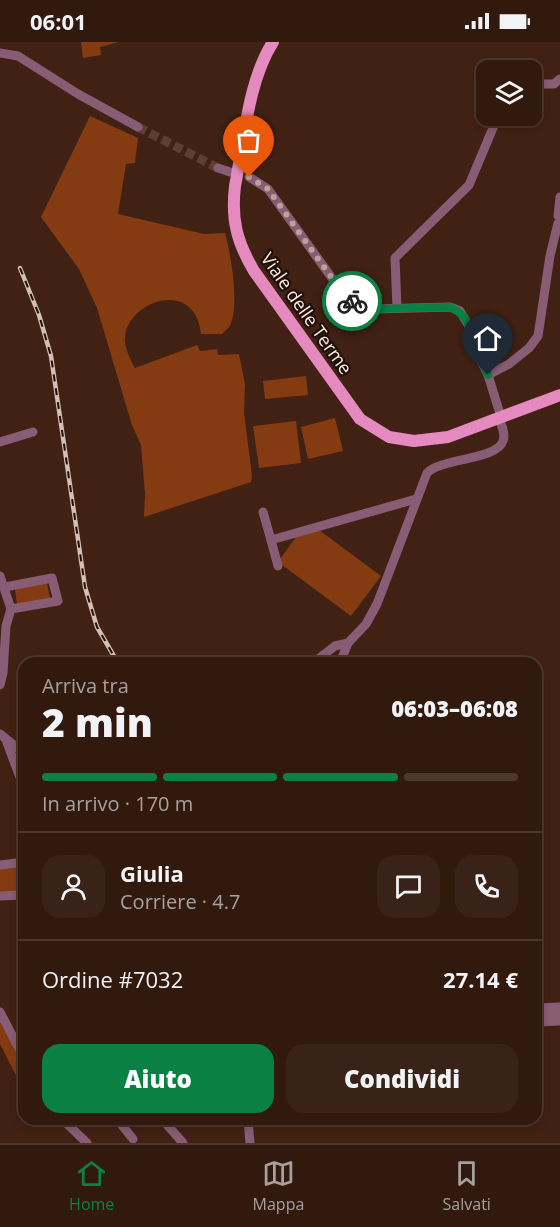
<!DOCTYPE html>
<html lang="it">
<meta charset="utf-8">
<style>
body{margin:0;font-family:"Open Sans",sans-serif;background:#392217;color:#f1f3f6;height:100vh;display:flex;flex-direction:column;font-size:22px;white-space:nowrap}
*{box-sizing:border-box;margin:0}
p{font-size:20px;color:#a8a09e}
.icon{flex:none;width:33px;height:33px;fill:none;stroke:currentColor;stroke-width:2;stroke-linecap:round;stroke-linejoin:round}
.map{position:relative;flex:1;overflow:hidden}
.sheet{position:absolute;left:18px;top:615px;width:524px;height:468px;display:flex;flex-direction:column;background:#31190e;border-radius:18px;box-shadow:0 3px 9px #0003,0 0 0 2px #4c382e}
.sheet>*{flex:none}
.tools{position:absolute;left:476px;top:18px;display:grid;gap:12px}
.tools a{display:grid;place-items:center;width:66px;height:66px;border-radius:12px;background:#31190e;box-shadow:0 3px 9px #0003,0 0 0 2px #4c382e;font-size:30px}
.pin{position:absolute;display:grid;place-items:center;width:51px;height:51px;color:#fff;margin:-62px -26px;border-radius:50% 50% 50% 0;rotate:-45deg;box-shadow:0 0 6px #0007}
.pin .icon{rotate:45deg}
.courier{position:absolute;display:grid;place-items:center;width:60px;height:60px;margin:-30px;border:4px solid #0b8043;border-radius:50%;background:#fff;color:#222;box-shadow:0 2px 8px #0007}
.headline em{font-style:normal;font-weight:800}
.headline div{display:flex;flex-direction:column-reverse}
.headline{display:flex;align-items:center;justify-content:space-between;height:102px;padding:0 24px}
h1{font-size:39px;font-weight:800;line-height:45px}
.bar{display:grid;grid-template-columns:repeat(4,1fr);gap:9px 6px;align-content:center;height:72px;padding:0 24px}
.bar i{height:8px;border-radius:4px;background:#4c382e}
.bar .on{background:#0b8043}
.bar p{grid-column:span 4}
.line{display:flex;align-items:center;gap:15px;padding:0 24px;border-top:2px solid #4c382e}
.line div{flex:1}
.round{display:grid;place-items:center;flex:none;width:63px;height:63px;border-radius:18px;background:#392217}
.primary-button{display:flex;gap:12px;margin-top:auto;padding:12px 24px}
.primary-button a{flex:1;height:69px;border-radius:18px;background:#0b8043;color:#fff;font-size:24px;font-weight:800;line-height:69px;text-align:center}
.primary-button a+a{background:#392217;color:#f1f3f6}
.status{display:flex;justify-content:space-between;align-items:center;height:42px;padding:0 30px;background:#31190e;direction:ltr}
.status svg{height:16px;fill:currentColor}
.tab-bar{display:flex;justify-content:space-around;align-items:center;height:84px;border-top:2px solid #4c382e;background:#31190e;font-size:16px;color:#a8a09e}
.tab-bar a{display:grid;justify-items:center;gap:3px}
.tab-bar .on{color:#0b8043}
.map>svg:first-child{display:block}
.green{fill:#843b12}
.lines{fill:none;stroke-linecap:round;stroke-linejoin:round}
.minor-tunnel{stroke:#5d3f32;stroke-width:9;stroke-dasharray:9 4.5;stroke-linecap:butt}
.minor{stroke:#885c74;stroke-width:9}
.major{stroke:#e58abe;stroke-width:12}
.rail-casing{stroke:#d5beb3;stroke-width:4.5}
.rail{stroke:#1e0f09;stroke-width:2;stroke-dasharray:7;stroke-linecap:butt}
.done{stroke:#bca398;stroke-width:6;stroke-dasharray:0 10.8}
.route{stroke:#0b8043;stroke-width:8}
.labels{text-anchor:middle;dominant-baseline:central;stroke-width:4.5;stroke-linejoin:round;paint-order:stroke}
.street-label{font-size:18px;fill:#fee9df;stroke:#1e0f09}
</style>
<div class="status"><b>06:01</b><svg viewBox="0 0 49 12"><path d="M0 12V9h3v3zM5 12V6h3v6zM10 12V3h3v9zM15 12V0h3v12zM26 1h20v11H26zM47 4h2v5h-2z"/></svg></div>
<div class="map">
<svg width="560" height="1101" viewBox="0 0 560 1101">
<rect width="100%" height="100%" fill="#412113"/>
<g class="green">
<polygon points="81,0 119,0 100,5 101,13 83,16"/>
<path d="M90,74L138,96L135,121L126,122L118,172L204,192L225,191C231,213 239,259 231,281C230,285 225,289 222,292H201C200,286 199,279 196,274C178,240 122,266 125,300C126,309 131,319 135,326L197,303L200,309L217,307L218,313L239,312L245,342L244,371L252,434L251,440L144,475L145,451L141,403L132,383L97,266L79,227L41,175Z"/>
<polygon points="306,334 308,353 265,357 263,339"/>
<polygon points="335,376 343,409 308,417 301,385"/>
<polygon points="296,379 301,421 259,426 253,384"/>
<polygon points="319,488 381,534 351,574 278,520 296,495"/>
<polygon points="47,541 50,556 17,562 15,547"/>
<polygon points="24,822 24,849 2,851 0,849 0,825"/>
<polygon points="0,975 24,1022 24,1049 0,1002"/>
</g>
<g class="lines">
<polyline class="minor-tunnel" points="138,85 218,126"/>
<g class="minor">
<polyline points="0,11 18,14 78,52 138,85"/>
<polyline points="531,42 554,42 560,37"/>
<polyline points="218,126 230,130"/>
<polyline points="249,135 268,147 339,246 355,261 375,267 450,265 460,269 473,291 477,311 488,333 501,375"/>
<polyline points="558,174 560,155"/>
<polyline points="397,266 395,216 469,143 498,74"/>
<polyline points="488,333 509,322 529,306 538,294 550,214 558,181"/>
<polyline points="0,400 33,390"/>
<polyline points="263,470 271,498 416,457"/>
<polyline points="271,498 278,524"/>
<polyline points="0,534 11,567 6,584 3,631 0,643"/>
<polyline points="5,545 52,536 58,559 11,567"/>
<polyline points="313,621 335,604 348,601"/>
<path d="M340,621L348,601L366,582L377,562L427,431C441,416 497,418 503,399C506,392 501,382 499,376"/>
<polyline points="0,692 24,711"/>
<polyline points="6,698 24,746"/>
<polyline points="0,823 24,820"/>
<polyline points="0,854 24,853"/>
<polyline points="536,966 560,965"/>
<polyline points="0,970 24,1016"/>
<polyline points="538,971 560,972"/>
<polyline points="536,980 560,979"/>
<polyline points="62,1077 87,1101"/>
<polyline points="117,1077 133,1097"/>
<polyline points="162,1077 183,1101"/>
<polyline points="248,1077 250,1101"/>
</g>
<path class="major" d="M273,0C248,39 244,99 235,144C231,178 237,200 254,229L360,377L389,395L414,399L448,395L560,353"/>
<defs>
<polyline id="rail" points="20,226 39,273 51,314 85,545 97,585 118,621"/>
</defs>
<use href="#rail" class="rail-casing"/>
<use href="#rail" class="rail"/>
</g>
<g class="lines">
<polyline class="done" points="249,135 268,147 339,246 352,259"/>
<path class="route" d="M352,259L375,267L450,265C471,274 471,291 477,310C480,318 485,326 488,333"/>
</g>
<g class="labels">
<g class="street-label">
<text transform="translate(307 271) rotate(55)">Viale delle Terme</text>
</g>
</g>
</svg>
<div class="tools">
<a><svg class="icon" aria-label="layers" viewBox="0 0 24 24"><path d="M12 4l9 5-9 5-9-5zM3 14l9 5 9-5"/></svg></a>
</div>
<div class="pin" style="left:249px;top:135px;background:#ea580c"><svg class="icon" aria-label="bag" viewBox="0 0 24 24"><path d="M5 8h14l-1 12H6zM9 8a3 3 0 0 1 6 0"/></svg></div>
<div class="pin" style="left:488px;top:333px;background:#1f2937"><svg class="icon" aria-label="home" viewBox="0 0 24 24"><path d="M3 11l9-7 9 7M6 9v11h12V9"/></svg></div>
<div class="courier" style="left:352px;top:259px"><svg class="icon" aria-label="bike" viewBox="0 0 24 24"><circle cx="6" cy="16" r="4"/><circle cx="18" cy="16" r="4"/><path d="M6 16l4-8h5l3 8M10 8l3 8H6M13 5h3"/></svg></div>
<section class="sheet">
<div class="headline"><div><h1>2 min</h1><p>Arriva tra</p></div><em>06:03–06:08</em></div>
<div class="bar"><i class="on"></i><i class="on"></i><i class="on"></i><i></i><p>In arrivo · 170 m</p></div>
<div class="line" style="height:108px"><a class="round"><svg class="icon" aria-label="person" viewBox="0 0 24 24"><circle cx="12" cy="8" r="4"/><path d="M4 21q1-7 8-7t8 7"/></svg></a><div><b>Giulia</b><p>Corriere · 4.7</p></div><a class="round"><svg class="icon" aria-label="chat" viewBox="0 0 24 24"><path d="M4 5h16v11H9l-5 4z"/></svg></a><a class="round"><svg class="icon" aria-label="phone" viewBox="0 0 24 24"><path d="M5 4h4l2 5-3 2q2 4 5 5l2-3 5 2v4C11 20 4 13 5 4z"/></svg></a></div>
<div class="line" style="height:78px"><div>Ordine #7032</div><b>27.14 €</b></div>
<div class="primary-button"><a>Aiuto</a><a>Condividi</a></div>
</section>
</div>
<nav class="tab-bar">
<a class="on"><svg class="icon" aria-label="home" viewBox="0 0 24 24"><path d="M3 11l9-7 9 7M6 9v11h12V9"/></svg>Home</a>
<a><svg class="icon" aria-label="map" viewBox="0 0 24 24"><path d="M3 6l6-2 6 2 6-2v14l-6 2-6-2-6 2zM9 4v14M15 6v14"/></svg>Mappa</a>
<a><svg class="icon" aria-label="saved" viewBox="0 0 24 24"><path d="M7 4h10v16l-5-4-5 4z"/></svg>Salvati</a>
</nav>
